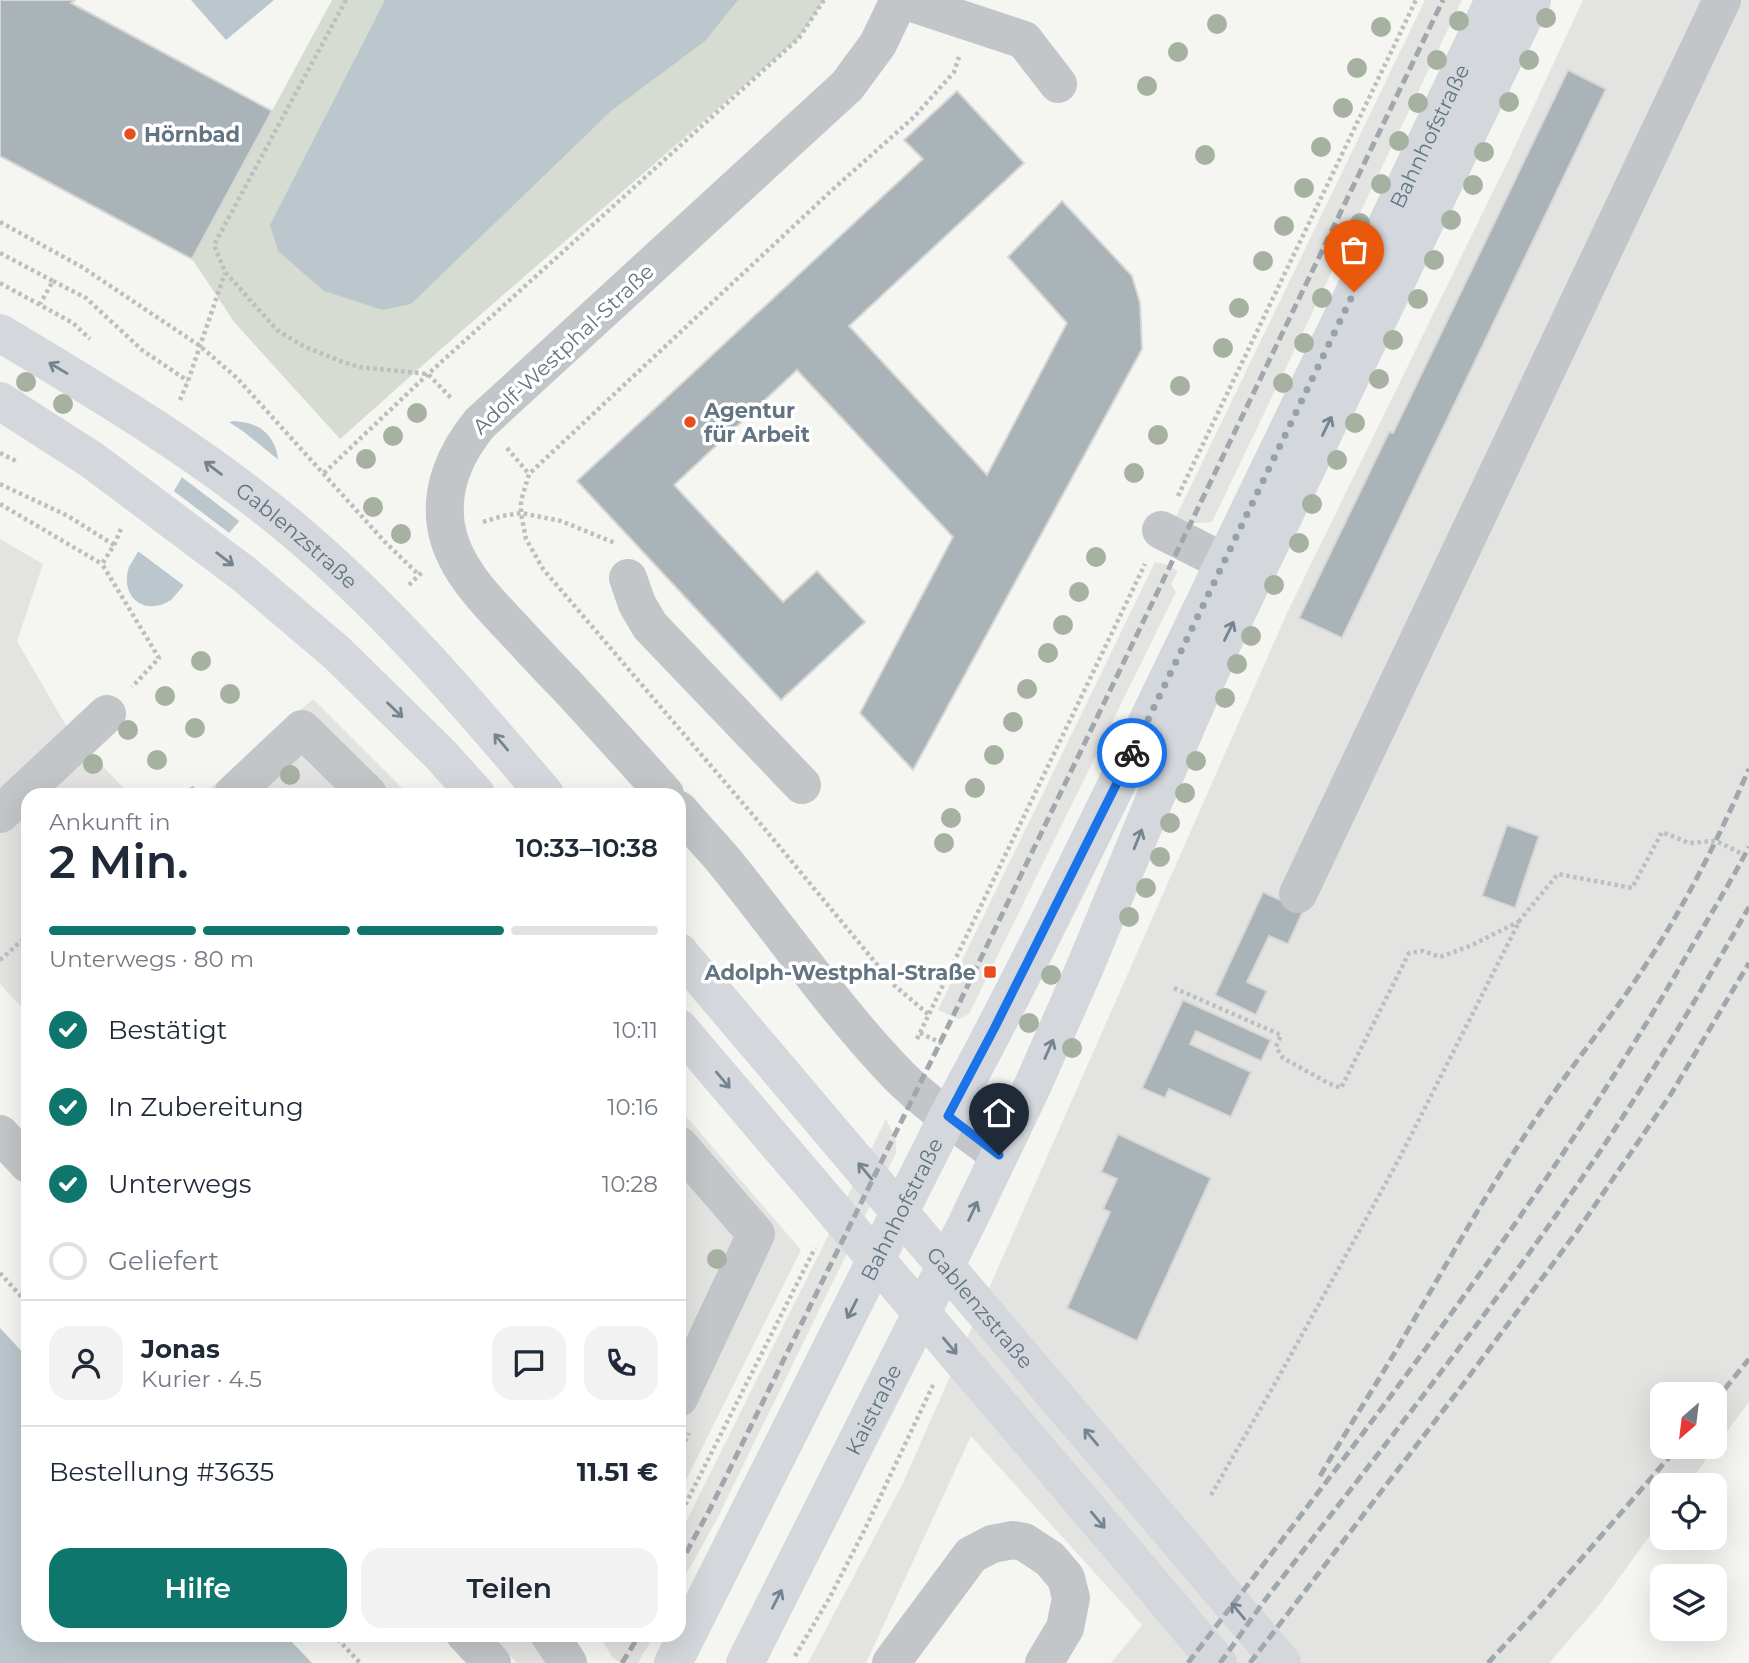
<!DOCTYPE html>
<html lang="de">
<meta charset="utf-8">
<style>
body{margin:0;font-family:Montserrat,sans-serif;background:#f2f2f3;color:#1f2937;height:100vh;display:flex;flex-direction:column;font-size:26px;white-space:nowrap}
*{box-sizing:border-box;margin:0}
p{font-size:23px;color:#747a83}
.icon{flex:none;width:38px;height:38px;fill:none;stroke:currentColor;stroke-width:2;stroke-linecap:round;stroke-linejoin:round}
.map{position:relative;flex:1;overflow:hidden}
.drawer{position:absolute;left:21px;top:788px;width:665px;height:854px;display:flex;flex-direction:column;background:#fff;border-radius:21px;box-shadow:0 7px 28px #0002}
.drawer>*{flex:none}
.needle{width:46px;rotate:208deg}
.buttons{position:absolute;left:1650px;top:1382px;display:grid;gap:14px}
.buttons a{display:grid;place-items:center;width:77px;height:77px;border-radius:14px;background:#fff;box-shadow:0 7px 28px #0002;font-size:35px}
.pin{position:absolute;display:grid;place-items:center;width:60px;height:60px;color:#fff;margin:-72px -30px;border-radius:50% 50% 50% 0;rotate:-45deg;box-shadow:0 0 7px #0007}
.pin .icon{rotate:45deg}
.courier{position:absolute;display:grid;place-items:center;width:70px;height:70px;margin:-35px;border:5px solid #1a73e8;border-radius:50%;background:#fff;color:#222;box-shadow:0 2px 9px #0007}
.overview em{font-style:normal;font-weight:600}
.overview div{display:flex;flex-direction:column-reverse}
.overview{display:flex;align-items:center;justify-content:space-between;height:119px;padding:0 28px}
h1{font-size:46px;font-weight:600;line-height:52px}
.bar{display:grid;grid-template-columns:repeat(4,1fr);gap:10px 7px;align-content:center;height:84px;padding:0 28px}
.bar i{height:9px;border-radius:5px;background:#e0e1e3}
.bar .selected{background:#0f766e}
.bar p{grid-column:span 4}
.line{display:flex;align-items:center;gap:18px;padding:0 28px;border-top:2px solid #e0e1e3}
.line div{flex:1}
.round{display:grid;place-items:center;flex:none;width:74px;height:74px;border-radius:21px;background:#f2f2f3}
ol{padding:0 28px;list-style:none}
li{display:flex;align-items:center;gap:21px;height:77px}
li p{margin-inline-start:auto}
li .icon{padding:7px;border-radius:50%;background:#0f766e;color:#fff;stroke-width:4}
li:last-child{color:#747a83}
li i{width:38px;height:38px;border:4px solid #e0e1e3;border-radius:50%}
.primary-button{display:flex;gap:14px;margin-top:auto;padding:14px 28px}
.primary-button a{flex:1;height:80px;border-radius:21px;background:#0f766e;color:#fff;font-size:28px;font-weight:600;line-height:80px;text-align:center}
.primary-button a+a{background:#f2f2f3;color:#1f2937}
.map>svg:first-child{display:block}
.built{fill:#e3e4e2}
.green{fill:#d6dcd2}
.water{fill:#bbc7cc}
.pier{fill:#f5f5f1}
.building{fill:#aab3b8;stroke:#d6d6d4;stroke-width:2}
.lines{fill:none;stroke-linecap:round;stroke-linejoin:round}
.path{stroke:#bcbec0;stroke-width:4.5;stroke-dasharray:3.5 3.5;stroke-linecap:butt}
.minor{stroke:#c2c6c9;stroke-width:38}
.major{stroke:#d4d8dc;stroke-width:38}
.rail{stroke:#a0a7ad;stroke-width:5;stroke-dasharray:10 5;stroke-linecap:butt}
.tree{fill:#a7b1a2}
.oneway{stroke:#748490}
.done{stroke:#96a2aa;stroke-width:7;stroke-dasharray:0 12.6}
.route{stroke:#1a73e8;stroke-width:9}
.poi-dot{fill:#e94c1d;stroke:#fff;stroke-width:2.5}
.labels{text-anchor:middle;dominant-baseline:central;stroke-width:7;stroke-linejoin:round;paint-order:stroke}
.poi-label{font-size:21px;font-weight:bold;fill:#637583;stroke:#fff;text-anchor:start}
.street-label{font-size:21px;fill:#637583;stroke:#fff}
</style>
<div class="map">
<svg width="1749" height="1663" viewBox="0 0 1749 1663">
<rect width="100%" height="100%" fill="#f5f5f1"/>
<g class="built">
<polygon points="1425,0 1462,0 1212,522 1179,524 1174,521"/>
<polygon points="1583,0 1749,0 1749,1402 1715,1447 1715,1395 1662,1395 1662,1447 1715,1447 1687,1486 1662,1486 1662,1519 1600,1604 1549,1663 1111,1663 1142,1625 971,1436 866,1663 808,1663 903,1483 1287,613 1510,157"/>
<polygon points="0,539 43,564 17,641 68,729 129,794 28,794 28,1014 0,984"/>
<polygon points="1155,562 1165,564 1178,571 1171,584 1176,592 969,1014 959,1019 938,1010"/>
<polygon points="313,699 408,794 204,794"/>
<polygon points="679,1108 801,1250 679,1494"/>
<polygon points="886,1119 896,1139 896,1153 716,1521 679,1587 679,1536"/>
<polygon points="600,1634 654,1634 654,1635 638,1663 621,1663 613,1658 599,1636"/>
<polygon points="491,1635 576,1635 546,1663 517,1663"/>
</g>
<polygon class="green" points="332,0 824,0 799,38 441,349 340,439 235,323 192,259"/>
<g class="water">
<polygon points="191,0 274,0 226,40"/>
<polygon points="385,0 738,0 705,41 611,111 411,304 383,310 324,291 278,251 270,225"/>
<path d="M234,421C241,422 248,422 256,426C270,432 281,451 277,467C276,474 271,482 268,488L171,600C145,617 119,597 129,567L204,440L222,424Z"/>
<polygon points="0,1328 28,1358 28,1634 285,1635 312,1663 0,1663"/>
</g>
<g class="pier">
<polygon points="226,420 244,432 281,462 278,479 271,490 242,523 179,475 201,438 210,428"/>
<polygon points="171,489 232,535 186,587 135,549"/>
</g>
<g class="building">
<polygon points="0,0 75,0 71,3 272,111 192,259 0,156"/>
<polygon points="1568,70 1606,89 1342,638 1299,618 1389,432 1393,433"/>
<polygon points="957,91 1024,163 849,326 987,475 1067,323 1008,257 1062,201 1132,276 1140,303 1142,349 913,770 860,713 953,537 797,370 674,485 783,602 817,571 865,622 781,700 577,481 923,159 904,140"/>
<polygon points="1507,825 1539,836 1515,908 1482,896"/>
<polygon points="1263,892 1303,911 1288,944 1269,936 1247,982 1267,991 1256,1015 1215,995"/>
<polygon points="1183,1000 1271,1040 1261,1061 1196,1031 1190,1044 1251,1072 1231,1117 1169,1089 1165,1098 1142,1088"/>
<polygon points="1118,1134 1211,1178 1137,1341 1067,1308 1110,1212 1103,1209 1117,1179 1101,1172"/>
</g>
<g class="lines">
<g class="path">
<polyline points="346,0 214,245 225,272 277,330 303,346 340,361 360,367 428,374 451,398"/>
<polyline points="0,222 82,267 200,346 237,378 385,542 419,575"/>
<polyline points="0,253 53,281 40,304"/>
<polyline points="53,281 86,298 142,350 188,381"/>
<polyline points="0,283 73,323 90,339"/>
<polyline points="180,400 188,381 225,273"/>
<polyline points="507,448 529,474"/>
<polyline points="0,453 18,462"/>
<polyline points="324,473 428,374 799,38 824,0"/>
<polyline points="0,484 68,516 114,545"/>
<polyline points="1178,496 1416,0"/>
<polyline points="0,504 102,564"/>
<polyline points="483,522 502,516 521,513 561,521 615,543"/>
<polyline points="121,529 114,545 102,564 159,658 132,687"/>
<polyline points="409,585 422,572"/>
<polyline points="186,794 196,786"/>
<polyline points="0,960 28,935"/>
<polyline points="1174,988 1281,1035 1276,1047 1283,1058 1328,1083 1341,1088 1409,953 1423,951 1440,957 1470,946 1520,921"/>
<polyline points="928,1014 894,985 764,828 543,569 526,539 521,513 521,501 529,474 831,191 914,117 954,72 959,57"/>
<polyline points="920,1033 943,1044"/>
<polyline points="917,1039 1145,564"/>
<polyline points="0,1273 28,1304"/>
<polyline points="679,1454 689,1433"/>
<polyline points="1211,1495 1277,1380 1398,1161 1520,920 1558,874 1632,888 1662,832 1689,843 1716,841 1749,857"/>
<polyline points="679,1517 815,1248"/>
<polyline points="333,1634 360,1663"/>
<polyline points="795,1656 830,1597 864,1531 934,1383"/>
</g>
<g class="minor">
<polyline points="903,0 1024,40 1058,84"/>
<polyline points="1161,530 1224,562"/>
<polyline points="628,578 637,604 650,626 802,785"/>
<polyline points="233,794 302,729 368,794"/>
<path d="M665,794C633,758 600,722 568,687C550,669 533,650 516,632C488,602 453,569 446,526C440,488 456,452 480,423L847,86L878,44L899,0"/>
<path d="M679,810C694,828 710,844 725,862C783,933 835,1010 899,1076C929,1106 966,1130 999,1155"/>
<polyline points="0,814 107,714"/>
<polyline points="1298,894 1722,0"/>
<polyline points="0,1134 28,1164"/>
<polyline points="679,1145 756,1234 679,1398"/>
<polyline points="465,1634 492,1663"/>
<polyline points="549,1634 568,1663"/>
<polyline points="891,1663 971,1555 992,1544 1013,1540 1024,1542 1050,1559 1066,1578 1071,1598 1065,1628 1044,1663"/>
</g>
<g class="major">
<path id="s1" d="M0,333C100,393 200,452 290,527C384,605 466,701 545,794"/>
<polyline points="0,401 92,460 244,574 337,653 440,754 476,794"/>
<path id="s2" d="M679,952L1282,1663"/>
<polyline points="679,1028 1130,1558 1218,1663"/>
<path id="s3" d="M673,1663L948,1116C1018,988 1081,857 1145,726C1263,485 1378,242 1494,0"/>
<path id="s4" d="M745,1663L966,1225L1032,1087L1085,967L1153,803L1224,640L1532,0"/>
</g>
<g class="rail">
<polyline points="1715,1401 1749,1359"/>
<path d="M1320,1476C1345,1433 1372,1391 1397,1349C1441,1274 1483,1198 1531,1126C1567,1071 1609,1021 1645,966C1686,904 1719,837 1749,769"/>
<polyline points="679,1566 711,1507 940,1043 1443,0"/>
<polyline points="622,1663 640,1634"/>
<path d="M1188,1663C1365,1431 1545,1202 1691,948C1711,914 1731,881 1749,847"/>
<path d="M1220,1663C1240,1636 1258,1608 1279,1582C1383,1447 1490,1313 1586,1172C1645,1086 1698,997 1749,907"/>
<polyline points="1250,1663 1455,1395 1578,1230 1671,1094 1749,963"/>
<polyline points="1488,1663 1537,1610 1678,1447"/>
</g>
</g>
<g class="tree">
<circle cx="1546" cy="18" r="10"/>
<circle cx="1459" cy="21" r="10"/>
<circle cx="1217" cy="24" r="10"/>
<circle cx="1381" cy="27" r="10"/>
<circle cx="1178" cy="52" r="10"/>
<circle cx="1437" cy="60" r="10"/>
<circle cx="1529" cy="60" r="10"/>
<circle cx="1357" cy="68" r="10"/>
<circle cx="1147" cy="86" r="10"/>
<circle cx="1509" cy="102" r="10"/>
<circle cx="1418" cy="103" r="10"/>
<circle cx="1343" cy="108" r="10"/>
<circle cx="1399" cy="141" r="10"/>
<circle cx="1321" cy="147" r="10"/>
<circle cx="1484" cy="152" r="10"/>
<circle cx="1205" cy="155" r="10"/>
<circle cx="1381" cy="184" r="10"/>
<circle cx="1473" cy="185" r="10"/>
<circle cx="1304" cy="188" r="10"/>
<circle cx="1451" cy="220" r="10"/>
<circle cx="1360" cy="223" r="10"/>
<circle cx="1284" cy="226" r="10"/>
<circle cx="1434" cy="260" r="10"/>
<circle cx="1263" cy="261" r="10"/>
<circle cx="1340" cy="261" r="10"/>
<circle cx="1322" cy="298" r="10"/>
<circle cx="1418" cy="299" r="10"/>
<circle cx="1239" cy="308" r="10"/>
<circle cx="1393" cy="340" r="10"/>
<circle cx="1304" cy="343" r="10"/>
<circle cx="1223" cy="348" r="10"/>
<circle cx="1379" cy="379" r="10"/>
<circle cx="26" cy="382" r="10"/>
<circle cx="1283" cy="383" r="10"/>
<circle cx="1180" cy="386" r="10"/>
<circle cx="63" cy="404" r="10"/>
<circle cx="417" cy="413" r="10"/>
<circle cx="1355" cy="423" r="10"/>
<circle cx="1158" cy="435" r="10"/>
<circle cx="393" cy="436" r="10"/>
<circle cx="366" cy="459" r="10"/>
<circle cx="1337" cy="460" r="10"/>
<circle cx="1134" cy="473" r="10"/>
<circle cx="1312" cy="504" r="10"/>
<circle cx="373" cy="507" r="10"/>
<circle cx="401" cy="534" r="10"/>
<circle cx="1299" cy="543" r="10"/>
<circle cx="1096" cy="557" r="10"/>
<circle cx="1274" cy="585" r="10"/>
<circle cx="1079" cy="592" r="10"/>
<circle cx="1063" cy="625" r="10"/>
<circle cx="1251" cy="636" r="10"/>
<circle cx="1048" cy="653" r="10"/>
<circle cx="201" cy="661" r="10"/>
<circle cx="1237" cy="664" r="10"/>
<circle cx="1027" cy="689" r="10"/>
<circle cx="230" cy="694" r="10"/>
<circle cx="165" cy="696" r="10"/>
<circle cx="1225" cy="698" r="10"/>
<circle cx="1013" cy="722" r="10"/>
<circle cx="195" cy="728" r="10"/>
<circle cx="128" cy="730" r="10"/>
<circle cx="994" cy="755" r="10"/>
<circle cx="157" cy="760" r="10"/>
<circle cx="1196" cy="761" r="10"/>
<circle cx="93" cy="764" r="10"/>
<circle cx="290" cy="775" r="10"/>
<circle cx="975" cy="788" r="10"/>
<circle cx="1185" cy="793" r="10"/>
<circle cx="951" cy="818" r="10"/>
<circle cx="1170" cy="823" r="10"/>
<circle cx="944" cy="843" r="10"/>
<circle cx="1160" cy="857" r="10"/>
<circle cx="1146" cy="888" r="10"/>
<circle cx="1129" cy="917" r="10"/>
<circle cx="1051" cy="975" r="10"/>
<circle cx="1029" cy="1023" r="10"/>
<circle cx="1072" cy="1048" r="10"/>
<circle cx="717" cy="1259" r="10"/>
</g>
<defs><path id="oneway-shaft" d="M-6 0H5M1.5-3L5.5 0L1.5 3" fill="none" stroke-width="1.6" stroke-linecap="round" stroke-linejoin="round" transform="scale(1.75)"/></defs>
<g class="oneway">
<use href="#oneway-shaft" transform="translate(58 368) rotate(-149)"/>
<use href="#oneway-shaft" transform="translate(1327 426) rotate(-64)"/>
<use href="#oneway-shaft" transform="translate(213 468) rotate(-143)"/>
<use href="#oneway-shaft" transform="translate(225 559) rotate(37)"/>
<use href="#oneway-shaft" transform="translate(1229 631) rotate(-64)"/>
<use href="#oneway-shaft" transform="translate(395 710) rotate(44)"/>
<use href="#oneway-shaft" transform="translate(501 742) rotate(-130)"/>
<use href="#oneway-shaft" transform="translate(1138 839) rotate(-68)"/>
<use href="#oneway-shaft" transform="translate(1049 1049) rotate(-66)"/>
<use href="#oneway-shaft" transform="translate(723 1080) rotate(50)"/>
<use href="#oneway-shaft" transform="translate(865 1171) rotate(-130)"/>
<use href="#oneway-shaft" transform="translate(973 1211) rotate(-65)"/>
<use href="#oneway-shaft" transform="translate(852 1309) rotate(117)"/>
<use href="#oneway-shaft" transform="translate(950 1346) rotate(50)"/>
<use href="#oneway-shaft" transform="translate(1091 1437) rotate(-130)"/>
<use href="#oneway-shaft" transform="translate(1098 1520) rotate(50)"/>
<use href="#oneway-shaft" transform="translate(777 1599) rotate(-63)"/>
<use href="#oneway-shaft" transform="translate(1238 1611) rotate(-130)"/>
</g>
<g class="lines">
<polyline class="done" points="1132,753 1354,292"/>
<polyline class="route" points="999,1155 948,1116 994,1029 1132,753"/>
</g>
<g class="poi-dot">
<circle cx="130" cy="134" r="7"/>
<circle cx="690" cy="422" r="7"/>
<rect x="983" y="965" width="14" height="14" rx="3.5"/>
</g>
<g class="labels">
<g class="poi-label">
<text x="144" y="134">Hörnbad</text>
<text x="704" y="410">Agentur<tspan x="704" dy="24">für Arbeit</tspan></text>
<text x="976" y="972" text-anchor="end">Adolph-Westphal-Straße</text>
</g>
<g class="street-label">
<text stroke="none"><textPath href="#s3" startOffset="1704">Bahnhofstraße</textPath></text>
<text transform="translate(563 349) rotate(-43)">Adolf-Westphal-Straße</text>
<text stroke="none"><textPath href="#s1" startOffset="360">Gablenzstraße</textPath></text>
<text stroke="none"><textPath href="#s3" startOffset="508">Bahnhofstraße</textPath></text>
<text stroke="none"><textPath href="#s2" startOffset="466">Gablenzstraße</textPath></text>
<text stroke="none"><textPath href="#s4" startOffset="284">Kaistraße</textPath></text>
</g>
</g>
</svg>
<div class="buttons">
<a><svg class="needle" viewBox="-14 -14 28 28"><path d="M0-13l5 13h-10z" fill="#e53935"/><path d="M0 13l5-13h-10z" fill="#747a83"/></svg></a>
<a><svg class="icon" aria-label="locate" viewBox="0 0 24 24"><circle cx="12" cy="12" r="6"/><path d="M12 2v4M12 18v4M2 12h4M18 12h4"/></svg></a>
<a><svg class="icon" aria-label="layers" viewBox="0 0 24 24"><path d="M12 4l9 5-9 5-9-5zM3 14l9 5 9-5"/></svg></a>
</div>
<div class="pin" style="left:1354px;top:292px;background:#ea580c"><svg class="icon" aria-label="bag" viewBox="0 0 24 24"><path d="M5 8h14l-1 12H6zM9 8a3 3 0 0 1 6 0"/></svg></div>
<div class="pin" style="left:999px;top:1155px;background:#1f2937"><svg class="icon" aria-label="home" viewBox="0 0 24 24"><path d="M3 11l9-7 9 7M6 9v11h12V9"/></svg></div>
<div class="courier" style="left:1132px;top:753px"><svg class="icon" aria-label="bike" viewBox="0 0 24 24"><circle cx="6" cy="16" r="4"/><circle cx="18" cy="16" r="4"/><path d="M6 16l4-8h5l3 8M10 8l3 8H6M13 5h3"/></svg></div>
<section class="drawer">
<div class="overview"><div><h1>2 Min.</h1><p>Ankunft in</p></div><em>10:33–10:38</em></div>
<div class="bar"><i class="selected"></i><i class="selected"></i><i class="selected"></i><i></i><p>Unterwegs · 80 m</p></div>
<ol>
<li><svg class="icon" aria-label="check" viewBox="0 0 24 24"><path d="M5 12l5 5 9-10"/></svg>Bestätigt<p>10:11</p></li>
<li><svg class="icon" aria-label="check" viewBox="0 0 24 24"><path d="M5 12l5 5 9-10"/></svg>In Zubereitung<p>10:16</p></li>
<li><svg class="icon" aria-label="check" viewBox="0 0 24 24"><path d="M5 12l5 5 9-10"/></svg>Unterwegs<p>10:28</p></li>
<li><i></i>Geliefert</li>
</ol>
<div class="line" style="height:126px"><a class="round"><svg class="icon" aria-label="person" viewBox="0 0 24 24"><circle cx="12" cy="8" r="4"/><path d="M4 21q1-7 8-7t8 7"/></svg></a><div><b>Jonas</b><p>Kurier · 4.5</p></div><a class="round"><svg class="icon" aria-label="chat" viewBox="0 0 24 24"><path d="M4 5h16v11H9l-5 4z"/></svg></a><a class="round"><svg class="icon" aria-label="phone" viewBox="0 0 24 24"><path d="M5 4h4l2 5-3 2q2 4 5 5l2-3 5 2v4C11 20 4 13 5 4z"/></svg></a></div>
<div class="line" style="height:91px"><div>Bestellung #3635</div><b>11.51 €</b></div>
<div class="primary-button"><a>Hilfe</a><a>Teilen</a></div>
</section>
</div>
